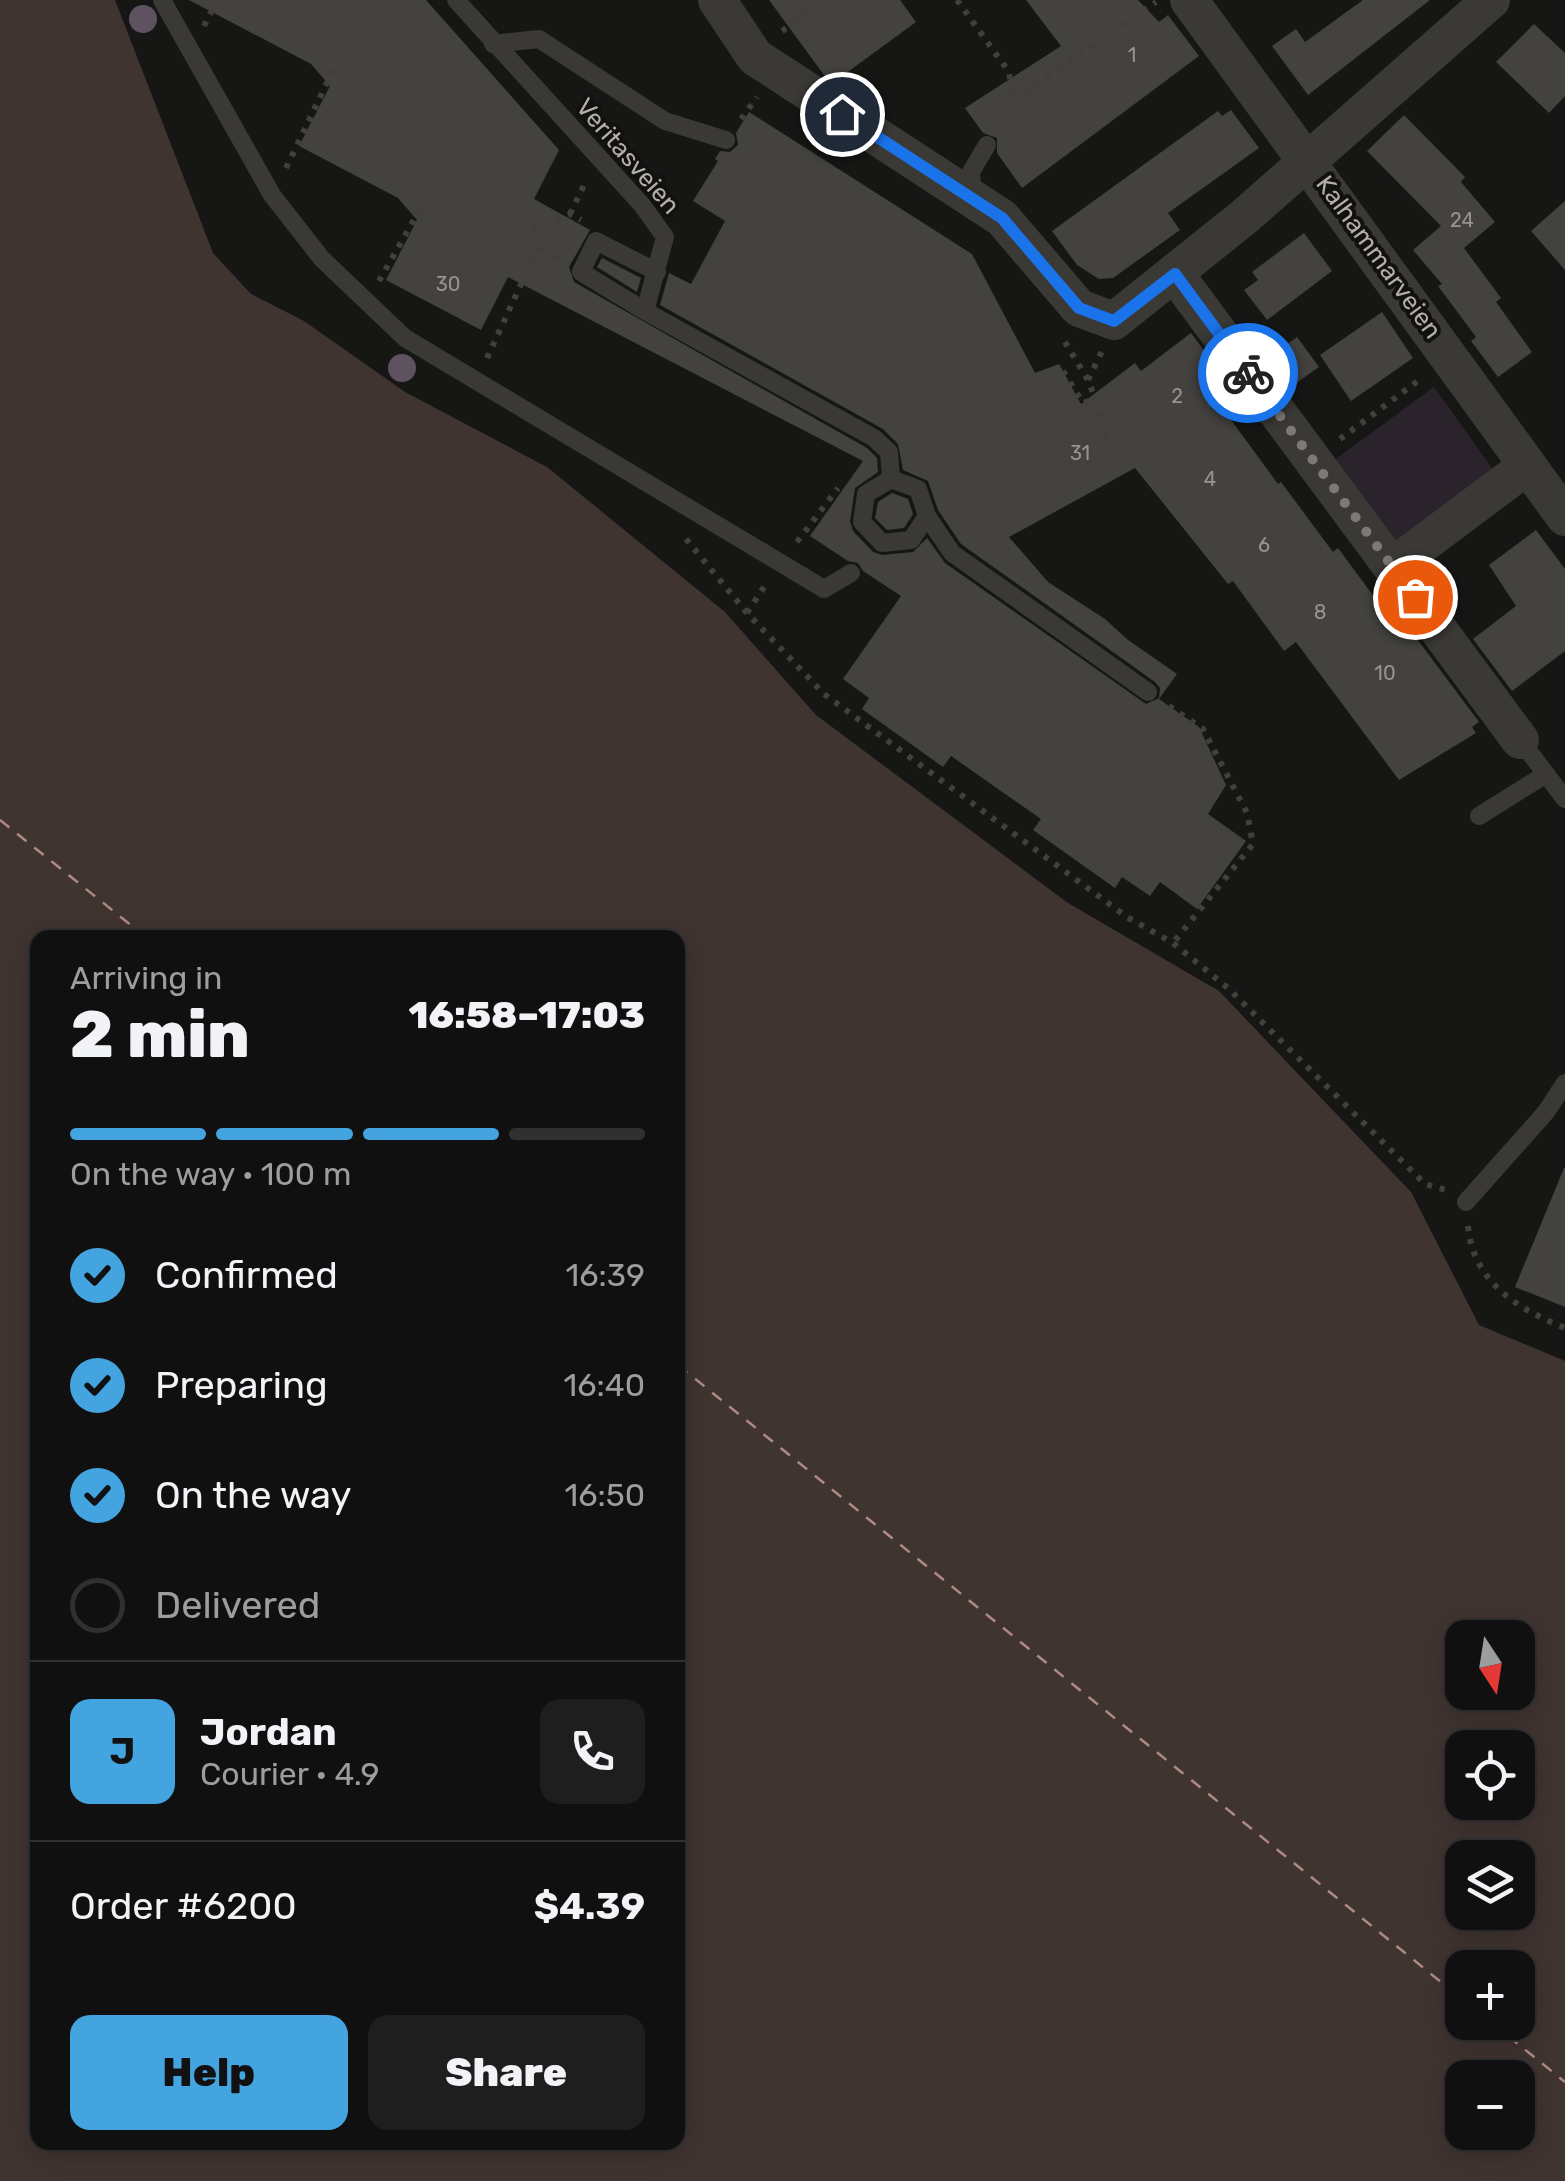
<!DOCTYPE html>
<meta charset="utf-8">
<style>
body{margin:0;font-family:Rubik,sans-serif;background:#1e1e1e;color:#f1f3f6;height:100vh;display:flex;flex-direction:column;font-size:38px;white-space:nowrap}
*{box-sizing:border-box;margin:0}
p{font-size:32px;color:#9c9d9f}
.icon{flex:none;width:55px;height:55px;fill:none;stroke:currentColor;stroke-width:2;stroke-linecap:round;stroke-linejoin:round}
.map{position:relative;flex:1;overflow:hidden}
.side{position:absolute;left:30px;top:930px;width:655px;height:1220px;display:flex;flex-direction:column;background:#101010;border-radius:20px;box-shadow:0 5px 25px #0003,0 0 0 2px #303030}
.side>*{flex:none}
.needle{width:65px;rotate:168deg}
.buttons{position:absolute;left:1445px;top:1620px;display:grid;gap:20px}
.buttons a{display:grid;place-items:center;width:90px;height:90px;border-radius:20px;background:#101010;box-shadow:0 5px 25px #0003,0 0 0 2px #303030;font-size:50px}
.pin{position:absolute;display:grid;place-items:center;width:85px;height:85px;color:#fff;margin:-42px;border:5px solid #fff;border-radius:50%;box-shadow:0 2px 10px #0007}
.courier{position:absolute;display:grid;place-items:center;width:100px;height:100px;margin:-50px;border:8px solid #1a73e8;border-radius:50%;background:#fff;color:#222;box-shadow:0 2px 12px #0007}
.summary em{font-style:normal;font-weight:800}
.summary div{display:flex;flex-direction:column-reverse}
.summary{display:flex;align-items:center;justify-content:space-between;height:170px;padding:0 40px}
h1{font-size:65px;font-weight:800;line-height:75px}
.bar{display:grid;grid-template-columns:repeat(4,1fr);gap:15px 10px;align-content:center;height:120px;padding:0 40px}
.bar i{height:12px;border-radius:8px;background:#303030}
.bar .selected{background:#44a4e0}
.bar p{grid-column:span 4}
.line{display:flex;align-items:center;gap:25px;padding:0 40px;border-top:2px solid #303030}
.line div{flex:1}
.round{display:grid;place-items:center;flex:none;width:105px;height:105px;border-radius:20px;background:#1e1e1e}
ol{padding:0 40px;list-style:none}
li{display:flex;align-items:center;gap:30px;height:110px}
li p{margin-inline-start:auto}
li .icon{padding:10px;border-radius:50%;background:#44a4e0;color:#111;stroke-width:4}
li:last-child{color:#9c9d9f}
li i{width:55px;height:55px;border:5px solid #303030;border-radius:50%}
.cta{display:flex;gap:20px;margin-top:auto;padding:20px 40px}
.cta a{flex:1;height:115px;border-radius:20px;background:#44a4e0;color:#111;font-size:40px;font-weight:800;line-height:115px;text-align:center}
.cta a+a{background:#1e1e1e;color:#f1f3f6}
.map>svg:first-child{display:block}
.green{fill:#2a232b}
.water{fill:#403431;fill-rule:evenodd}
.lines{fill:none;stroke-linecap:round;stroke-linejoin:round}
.ferry{stroke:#ad8a82;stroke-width:2.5;stroke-dasharray:12 10;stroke-linecap:butt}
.building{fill:#43423f}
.path{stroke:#423f3c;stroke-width:6;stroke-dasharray:5 8;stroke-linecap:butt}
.lane{stroke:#3b3936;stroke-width:18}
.street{stroke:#3b3936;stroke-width:38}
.tree{fill:#5e5160}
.done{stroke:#7d7975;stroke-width:10;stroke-dasharray:0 18}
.route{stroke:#1a73e8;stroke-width:12}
.labels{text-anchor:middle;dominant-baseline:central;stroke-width:8;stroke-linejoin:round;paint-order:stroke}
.number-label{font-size:20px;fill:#98938e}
.street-label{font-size:25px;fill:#b5aea8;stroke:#111110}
</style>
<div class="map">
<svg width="1565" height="2181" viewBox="0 0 1565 2181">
<rect width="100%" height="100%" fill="#161615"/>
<polygon class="green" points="1434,387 1499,478 1391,560 1322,469"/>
<path class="water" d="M0,0H115L213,253L251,294L304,321L405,392L547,467L725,612L816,715L1068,903L1219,991L1411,1192L1479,1325L1565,1361V2181H0ZM38,938H678V2142H38ZM1462,1638H1518V1692H1462ZM1462,1748H1518V1802H1462ZM1462,1858H1518V1912H1462ZM1462,1968H1518V2022H1462ZM1462,2078H1518V2132H1462Z"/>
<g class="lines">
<g class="ferry">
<polyline points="0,820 147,938"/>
<polyline points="678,1365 1462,1999"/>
<polyline points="1491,2022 1565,2082"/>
</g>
</g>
<g class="building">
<polygon points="189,0 426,0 559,150 534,199 590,230 569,267 574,282 867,448 877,458 878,472 855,488 850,521 853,531 873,552 882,555 913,552 927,538 945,563 1146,704 1159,698 1160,688 1155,682 961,544 938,510 928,481 903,470 898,444 883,429 660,305 669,273 691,284 725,221 693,201 718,161 715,159 720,151 730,152 738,145 736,133 749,112 972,254 1035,373 1059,364 1081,404 1135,363 1141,371 1191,333 1228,383 1212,394 1278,484 1281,482 1333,552 1338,548 1389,617 1397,612 1479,722 1472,727 1476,733 1399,780 1296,642 1284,651 1233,581 1228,584 1135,468 1009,537 1048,582 1105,619 1128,640 1177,674 1159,699 1199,727 1226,785 1208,814 1246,841 1197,909 1160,882 1150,896 1122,877 1115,888 1033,830 1041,819 951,756 943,767 862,709 869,698 843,679 901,596 863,571 858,563 848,561 810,536 863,461 508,277 481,330 386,280 417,220 398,198 299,146 330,86 311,64"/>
<polygon points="769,0 900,0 916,22 834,82 824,75"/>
<polygon points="1026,0 1138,0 1159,22 1168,15 1199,56 1022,188 997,153 997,138 983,133 965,108 1061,46"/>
<polygon points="1363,0 1430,0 1308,95 1272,46 1296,29 1305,42"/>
<polygon points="1534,24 1565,53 1565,96 1549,113 1496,62"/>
<polygon points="1231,110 1259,148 1168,213 1180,230 1113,278 1099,279 1077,265 1052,231 1218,111 1222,116"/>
<polygon points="1404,115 1465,177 1461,182 1495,222 1464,248 1501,298 1496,302 1532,352 1498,377 1471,341 1476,337 1438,286 1442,284 1413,250 1441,226 1367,151"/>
<polygon points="1565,201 1565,270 1531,231"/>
<polygon points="1304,233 1332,271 1267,320 1244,290 1258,280 1252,272"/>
<polygon points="602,258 641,278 637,292 597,267"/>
<polygon points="1382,312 1413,358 1351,401 1320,355"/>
<polygon points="1297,337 1319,367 1288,389 1266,359"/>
<polygon points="892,493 908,499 913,514 904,528 887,530 875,518 878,502"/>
<polygon points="1536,530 1565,569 1565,651 1512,691 1473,639 1516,606 1489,565"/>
<polygon points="1564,1168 1565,1168 1565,1307 1515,1287"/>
</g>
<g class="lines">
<g class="path">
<polyline points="957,0 1009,72 1013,99 1156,2"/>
<polyline points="204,26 217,0"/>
<polyline points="782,31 825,0"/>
<polyline points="741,119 757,97"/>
<polyline points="286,168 335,66"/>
<polyline points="570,214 587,179"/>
<polyline points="532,230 570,214 581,220"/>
<polyline points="379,281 419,211 420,202"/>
<polyline points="1065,342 1088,380 1109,435 1100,440"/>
<polyline points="487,358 539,245 562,260"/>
<polyline points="1063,371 1083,403 1095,399"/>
<polyline points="1088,380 1102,351"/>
<polyline points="1340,439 1422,378"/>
<polyline points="686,539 747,613 824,694 1127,917 1173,943 1229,989 1425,1184 1446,1190"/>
<polyline points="797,542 838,488"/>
<polyline points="747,613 766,584"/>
<polyline points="1169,706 1203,729 1247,813 1253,844 1173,943"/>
<path d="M1468,1226C1473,1282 1518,1309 1565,1328"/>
</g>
<g class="lane">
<polyline points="162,0 272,195 322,259 405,338 824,589 851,573"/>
<polyline points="456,0 642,205 665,237 645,311 874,438 889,452 891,479"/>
<polyline points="493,44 539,39 665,121 726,140"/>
<polyline points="973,199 971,172 987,145"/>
<polyline points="645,311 581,272 596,241 657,272"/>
<polygon points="891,479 918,489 927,516 911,540 882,543 862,522 866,494"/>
<polyline points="927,516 952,553 1148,692"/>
<polyline points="1520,740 1565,799"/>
<polyline points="1479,816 1546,774"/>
<polyline points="1466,1202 1546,1112 1565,1083"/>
</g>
<g class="street">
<polyline points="717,0 755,57 1002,218 1079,308 1114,321 1244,217 1491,0"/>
<polyline points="1189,0 1565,517"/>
<polyline points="1175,274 1520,740"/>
<polyline points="1392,567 1527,466"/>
</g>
</g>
<g class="tree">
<circle cx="143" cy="19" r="14"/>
<circle cx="402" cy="368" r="14"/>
</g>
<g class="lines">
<polyline class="done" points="1248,373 1415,597"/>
<polyline class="route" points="842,114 1002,218 1079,308 1114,321 1175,274 1248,373"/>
</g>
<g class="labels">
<g class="number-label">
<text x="1132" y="55">1</text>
<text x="1462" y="220">24</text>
<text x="448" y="284">30</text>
<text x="1177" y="396">2</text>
<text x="1080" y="453">31</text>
<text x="1210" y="479">4</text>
<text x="1264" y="545">6</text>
<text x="1320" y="612">8</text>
<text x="1385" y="673">10</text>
</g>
<g class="street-label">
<text transform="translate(628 156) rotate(49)">Veritasveien</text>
<text transform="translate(1379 257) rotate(54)">Kalhammarveien</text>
</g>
</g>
</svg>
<div class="buttons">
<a><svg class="needle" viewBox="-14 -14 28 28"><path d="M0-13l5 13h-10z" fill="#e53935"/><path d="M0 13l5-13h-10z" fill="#9c9d9f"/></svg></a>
<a><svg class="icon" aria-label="locate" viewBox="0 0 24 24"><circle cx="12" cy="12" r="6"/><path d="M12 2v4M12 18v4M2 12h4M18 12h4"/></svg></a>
<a><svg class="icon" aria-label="layers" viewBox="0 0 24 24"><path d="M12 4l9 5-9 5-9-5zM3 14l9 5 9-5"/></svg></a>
<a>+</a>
<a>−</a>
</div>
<div class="pin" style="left:1415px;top:597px;background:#ea580c"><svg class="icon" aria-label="bag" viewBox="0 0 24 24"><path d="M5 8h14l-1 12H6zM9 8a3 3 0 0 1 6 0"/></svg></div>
<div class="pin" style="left:842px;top:114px;background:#1f2937"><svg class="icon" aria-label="home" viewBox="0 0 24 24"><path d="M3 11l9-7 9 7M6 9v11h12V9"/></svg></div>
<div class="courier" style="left:1248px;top:373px"><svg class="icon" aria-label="bike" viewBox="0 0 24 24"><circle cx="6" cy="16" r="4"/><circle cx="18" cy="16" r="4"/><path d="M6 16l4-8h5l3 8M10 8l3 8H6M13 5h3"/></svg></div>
<section class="side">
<div class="summary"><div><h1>2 min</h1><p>Arriving in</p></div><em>16:58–17:03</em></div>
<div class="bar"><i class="selected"></i><i class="selected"></i><i class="selected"></i><i></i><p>On the way · 100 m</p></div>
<ol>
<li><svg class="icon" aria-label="check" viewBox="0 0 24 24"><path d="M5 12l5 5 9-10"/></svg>Confirmed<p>16:39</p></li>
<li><svg class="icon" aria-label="check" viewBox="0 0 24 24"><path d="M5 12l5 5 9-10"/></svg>Preparing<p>16:40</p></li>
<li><svg class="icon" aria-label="check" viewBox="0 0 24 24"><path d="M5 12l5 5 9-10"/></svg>On the way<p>16:50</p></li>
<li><i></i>Delivered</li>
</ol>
<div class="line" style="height:180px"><b class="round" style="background:#44a4e0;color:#111">J</b><div><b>Jordan</b><p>Courier · 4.9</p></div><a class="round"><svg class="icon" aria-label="phone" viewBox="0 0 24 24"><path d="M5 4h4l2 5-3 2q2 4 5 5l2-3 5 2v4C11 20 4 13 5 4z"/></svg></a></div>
<div class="line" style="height:130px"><div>Order #6200</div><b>$4.39</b></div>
<div class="cta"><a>Help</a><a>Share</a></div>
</section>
</div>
